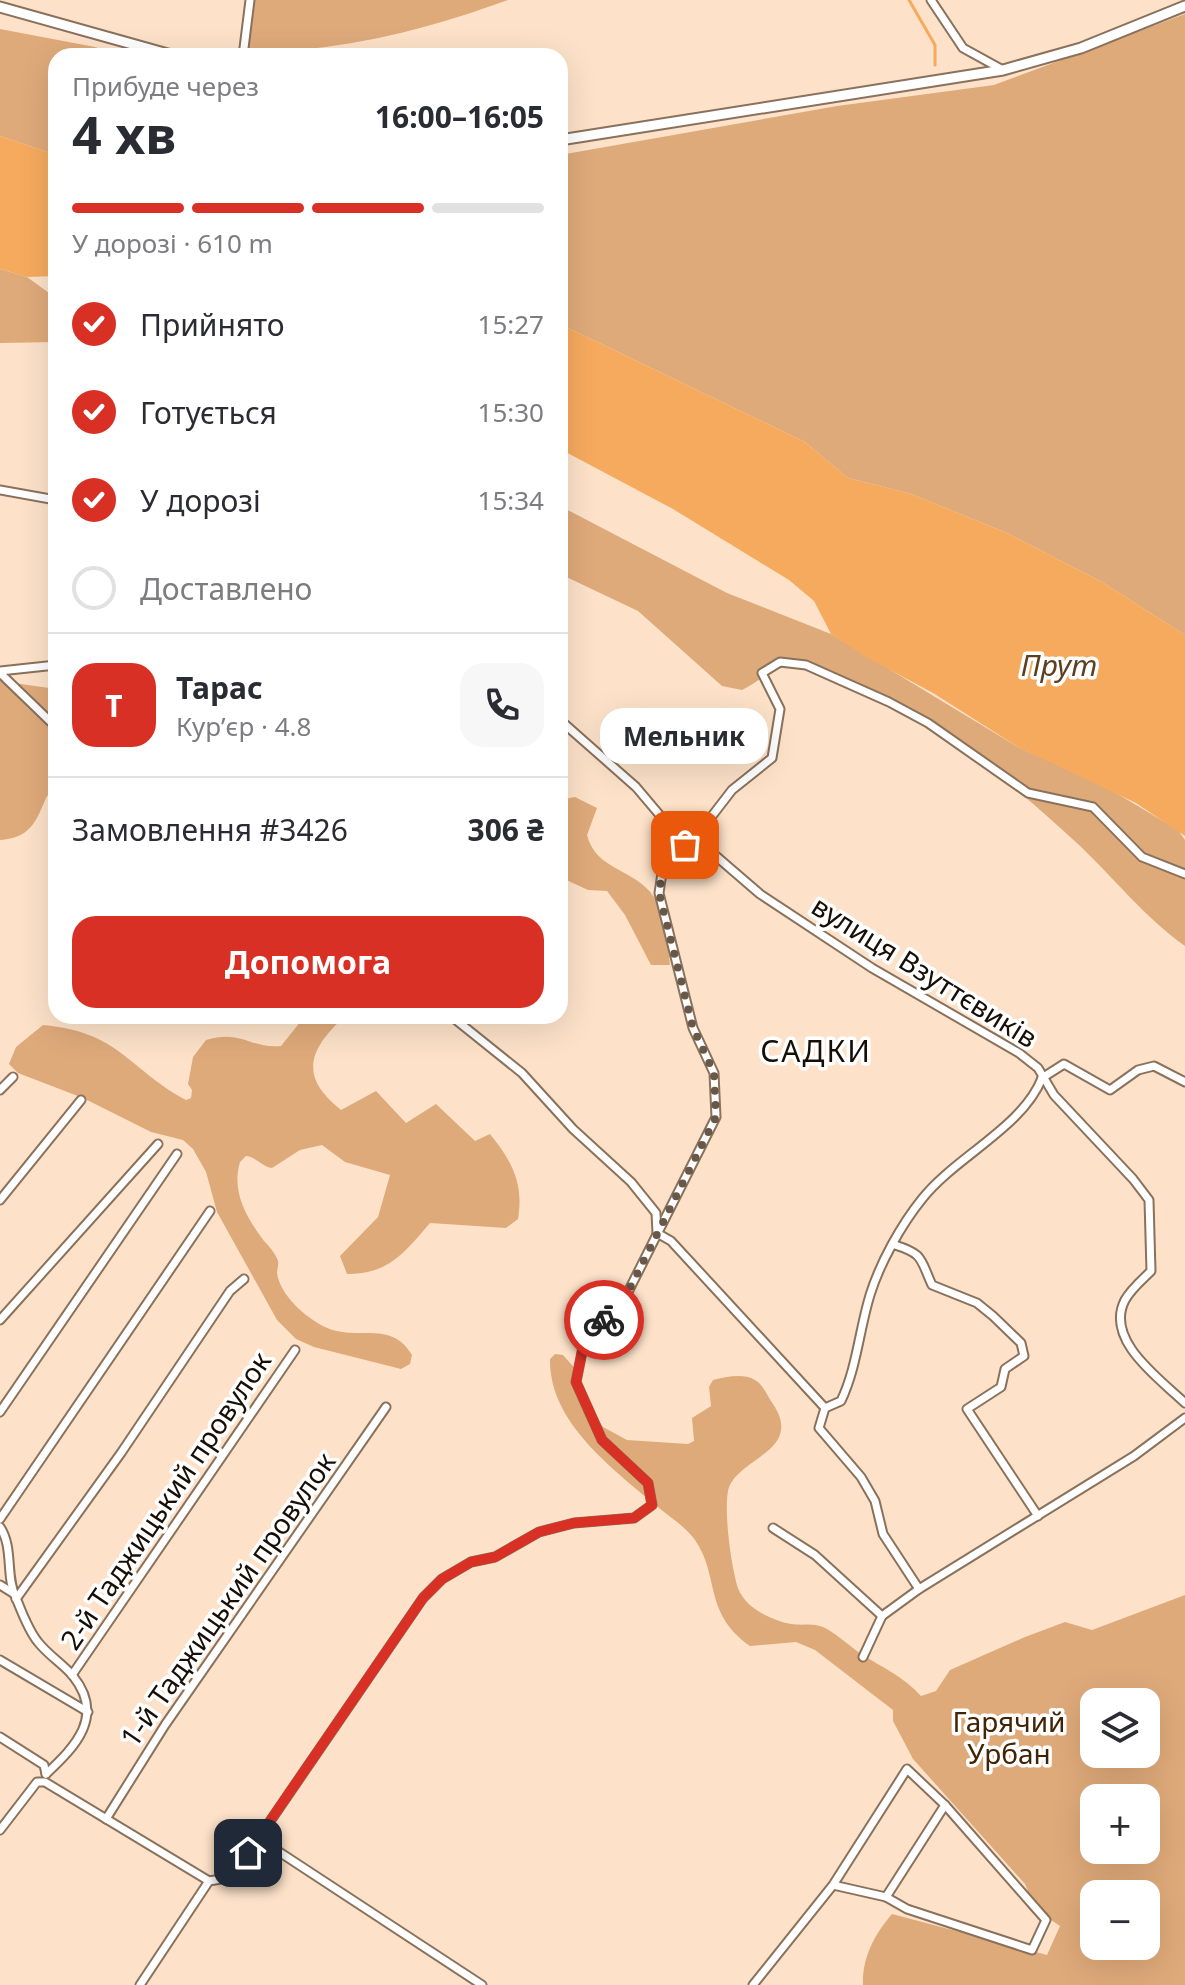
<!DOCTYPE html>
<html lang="uk">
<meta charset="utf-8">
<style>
body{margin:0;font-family:"Noto Sans",sans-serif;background:#f7f7f7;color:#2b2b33;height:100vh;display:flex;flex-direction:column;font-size:30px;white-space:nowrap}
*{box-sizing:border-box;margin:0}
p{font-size:26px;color:#7c7c81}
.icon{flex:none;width:44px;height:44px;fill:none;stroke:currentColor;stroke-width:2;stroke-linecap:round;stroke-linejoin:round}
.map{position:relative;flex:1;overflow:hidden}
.panel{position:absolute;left:48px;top:48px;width:520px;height:976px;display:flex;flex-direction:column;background:#fff;border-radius:24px;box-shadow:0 8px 32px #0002}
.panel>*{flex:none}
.buttons{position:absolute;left:1080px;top:1688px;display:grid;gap:16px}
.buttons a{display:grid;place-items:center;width:80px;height:80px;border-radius:16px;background:#fff;box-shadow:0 8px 32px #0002;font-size:40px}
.pin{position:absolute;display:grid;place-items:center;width:68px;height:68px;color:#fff;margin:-34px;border-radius:16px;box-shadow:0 4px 12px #0006}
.courier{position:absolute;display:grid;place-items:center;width:80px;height:80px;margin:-40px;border:6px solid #d93025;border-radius:50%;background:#fff;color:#222;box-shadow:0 2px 10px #0007}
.bubble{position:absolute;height:56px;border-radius:24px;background:#fff;box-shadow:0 8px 32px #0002;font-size:26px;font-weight:700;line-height:56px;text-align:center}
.headline em{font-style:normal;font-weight:700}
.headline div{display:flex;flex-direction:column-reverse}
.headline{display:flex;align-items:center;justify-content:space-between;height:136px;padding:0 24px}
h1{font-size:52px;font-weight:700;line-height:60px}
.bar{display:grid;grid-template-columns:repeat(4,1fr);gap:12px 8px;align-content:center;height:96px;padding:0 24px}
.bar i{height:10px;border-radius:6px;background:#e1e1e2}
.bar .active{background:#d93025}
.bar p{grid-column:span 4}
.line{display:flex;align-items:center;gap:20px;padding:0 24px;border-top:2px solid #e1e1e2}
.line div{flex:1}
.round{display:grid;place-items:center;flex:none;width:84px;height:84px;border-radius:24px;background:#f7f7f7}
ol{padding:0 24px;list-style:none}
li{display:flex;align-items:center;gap:24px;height:88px}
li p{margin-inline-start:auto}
li .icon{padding:8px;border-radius:50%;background:#d93025;color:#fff;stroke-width:4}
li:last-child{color:#7c7c81}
li i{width:44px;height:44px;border:4px solid #e1e1e2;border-radius:50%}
.button{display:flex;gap:16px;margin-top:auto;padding:16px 24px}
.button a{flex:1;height:92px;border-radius:24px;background:#d93025;color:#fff;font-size:32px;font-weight:700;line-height:92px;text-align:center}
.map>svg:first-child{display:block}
.green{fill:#dfaa7a;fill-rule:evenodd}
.water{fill:#f6aa5e}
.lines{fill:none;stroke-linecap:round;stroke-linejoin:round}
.stream{stroke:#f6aa5e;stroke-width:3}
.street-casing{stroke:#8a715b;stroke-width:11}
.secondary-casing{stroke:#8a715b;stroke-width:13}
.street{stroke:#fff;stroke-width:7}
.secondary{stroke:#fff;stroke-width:9}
.done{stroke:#68584a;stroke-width:8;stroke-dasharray:0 14.4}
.route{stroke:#d93025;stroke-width:10}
.labels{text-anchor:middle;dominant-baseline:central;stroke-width:7;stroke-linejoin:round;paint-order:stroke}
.street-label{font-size:28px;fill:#170e06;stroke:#fff}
.park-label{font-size:28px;fill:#412403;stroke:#fff}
.water-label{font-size:30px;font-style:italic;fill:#5e3f20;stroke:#fff}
.neighbourhood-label{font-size:30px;letter-spacing:2px;fill:#170e06;stroke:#fff}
</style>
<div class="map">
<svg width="1185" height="1985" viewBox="0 0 1185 1985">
<rect width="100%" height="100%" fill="#fde2c9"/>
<g class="green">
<path d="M245,0H508C439,25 370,44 296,50L294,56H237L242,41Z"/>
<polygon points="1185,14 1185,635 1102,582 1007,533 911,494 848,478 805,442 560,324 560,155 837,106 994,85"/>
<polygon points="0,29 95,47 124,56 56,56 56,155 0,136"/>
<polygon points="0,269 27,277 56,298 56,342 0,343"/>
<path d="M560,506L727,593L831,634L1018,747L1101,784L1178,830L1185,840V946C1144,917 1115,879 1079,845C1011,782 936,720 848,687C831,681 808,668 790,667C772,666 758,683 742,690L722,686L638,611L560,574Z"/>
<path d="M0,681L56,689C56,718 61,754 56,783C55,789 49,792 46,798C36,822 30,838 0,840Z"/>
<path d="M575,797L597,808L587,835C596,871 636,869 654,897C665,915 668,944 670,965H651L625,915L607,891L588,890L560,877V800Z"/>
<path d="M305,1016H345C308,1050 299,1077 341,1110L376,1091L406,1123L436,1104L475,1141L490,1134C512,1161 524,1184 518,1219L506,1228L430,1223C404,1253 389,1274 347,1274L340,1256L378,1217L390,1175L345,1162L322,1145L300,1150L272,1168C261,1166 256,1157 246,1156L240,1162C231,1192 247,1218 264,1241C269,1246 276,1254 278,1261C279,1263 277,1271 277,1273C280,1295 306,1318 325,1327C356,1342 391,1319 412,1355L410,1364L401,1369L314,1347L296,1339L277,1320L217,1212L206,1172L193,1149L183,1140L151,1132L83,1098L18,1073L9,1064L16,1047L43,1025C120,1032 127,1068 186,1100L191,1098L192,1090L188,1084L193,1057L206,1040C242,1029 250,1049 281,1046Z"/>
<path d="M555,1354L563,1355L579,1373L587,1404L603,1427L627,1440L688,1444L694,1441L692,1418L711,1406L709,1387L713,1380C726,1377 743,1373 755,1380C763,1384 767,1396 773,1404C805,1452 735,1458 728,1491C724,1513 731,1566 738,1588C745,1608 771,1620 791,1624C805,1626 813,1622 827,1629C839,1636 850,1646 861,1654C882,1667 904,1677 921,1696L936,1691L950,1670L1025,1637L1065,1622L1092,1630L1185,1595V1985H863C862,1958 874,1935 892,1914L1047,1955L1060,1926L1035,1909L1025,1884L913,1759L893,1721V1710L815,1650L796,1642L750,1646C703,1613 720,1576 695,1540C685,1526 667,1515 654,1504C611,1467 549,1422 550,1359ZM1094,1702H1146V1754H1094ZM1094,1798H1146V1850H1094ZM1094,1894H1146V1946H1094Z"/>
</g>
<g class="water">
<polygon points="0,136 56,155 56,276 27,277 0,269"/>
<polygon points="560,324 805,442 848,478 911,494 1007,533 1102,582 1185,635 1185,836 1136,803 1018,747 933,693 866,657 831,634 814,601 789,580 673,509 560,449"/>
</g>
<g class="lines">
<polyline class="stream" points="909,0 935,45 935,65"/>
<defs>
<g id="street">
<polyline points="931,0 963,48 1003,70"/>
<polyline points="243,56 250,0"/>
<polyline points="0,490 56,500"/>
<polyline points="0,671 56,665"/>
<polyline points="0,673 56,727"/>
<polyline points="560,720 636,787 685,845"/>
<polyline points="695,838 732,790 772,758 780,709 762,673 780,662 806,665 889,702 928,723 1028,793 1093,807 1142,857 1185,874"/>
<polyline points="451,1016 522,1073 573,1129 631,1182 656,1213 657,1233 671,1241 825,1408 819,1428 861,1477 875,1501 883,1534 919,1589"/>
<polyline points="1042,1078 1064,1064 1110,1090 1138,1070 1154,1066 1185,1082"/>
<polyline points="0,1090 13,1077"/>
<polyline points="0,1200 81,1100"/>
<path d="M895,1245C924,1254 920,1259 932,1285L977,1303L993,1316L1021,1343L1024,1356L1005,1369L1001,1387L967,1409L1038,1516"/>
<polyline points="0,1320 158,1144"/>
<path d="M825,1408L841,1401C857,1367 859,1331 870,1295C880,1263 901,1225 922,1199C955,1157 1023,1127 1042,1078"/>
<polyline points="0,1412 177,1154"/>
<polyline points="0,1519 210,1211"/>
<path d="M0,1527C14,1548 5,1576 16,1598C22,1612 28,1630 38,1642C48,1655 63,1664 73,1676C105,1716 76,1746 46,1774"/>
<polyline points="773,1528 815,1555 882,1616"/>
<polyline points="0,1585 13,1593"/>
<polyline points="16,1599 121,1453 230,1291 244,1279"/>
<polyline points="863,1657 882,1616 919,1589 1134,1456 1185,1418"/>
<polyline points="0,1660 88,1712"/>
<polyline points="72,1675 295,1350"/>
<polyline points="0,1737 44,1765 46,1774"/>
<polyline points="106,1819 165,1725 386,1407"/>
<polyline points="0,1830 37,1782 45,1782 209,1881"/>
<polyline points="258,1838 482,1985"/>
<polyline points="886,1897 945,1805"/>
<path d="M140,1985L209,1881L221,1879L238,1868L423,1598L442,1579L471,1562L495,1557L539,1532L574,1523L634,1518L652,1505L648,1483L602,1440L576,1382L583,1347L627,1294L716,1117L714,1073L693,1028L659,893L662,873L695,838L760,894L872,968L1019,1053L1038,1068L1054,1095L1133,1179L1149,1200L1151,1271C1142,1280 1131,1289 1125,1300C1104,1340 1160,1379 1185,1403"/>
<polyline points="753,1985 833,1885 907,1769 945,1805 1046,1920 1032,1950 907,1909 886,1897 833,1885"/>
</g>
<g id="secondary">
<polyline points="0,7 175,56"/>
<polyline points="560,140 1003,70 1081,48 1185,6"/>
</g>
</defs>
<use href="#street" class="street-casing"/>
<use href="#secondary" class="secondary-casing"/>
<use href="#street" class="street"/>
<use href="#secondary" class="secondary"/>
</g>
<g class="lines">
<polyline class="done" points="604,1320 627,1294 716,1117 714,1073 693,1028 659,893 662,873 685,845"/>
<polyline class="route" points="248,1853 423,1598 442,1579 471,1562 495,1557 539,1532 574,1523 634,1518 652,1505 648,1483 602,1440 576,1382 583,1347 604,1320"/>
</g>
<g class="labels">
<g class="street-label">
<text transform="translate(925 971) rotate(32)">вулиця Взуттєвиків</text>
<text transform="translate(165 1500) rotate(-56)">2-й Таджицький провулок</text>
<text transform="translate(227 1599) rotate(-55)">1-й Таджицький провулок</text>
</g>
<g class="park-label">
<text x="1009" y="1721">Гарячий<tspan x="1009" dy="32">Урбан</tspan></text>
</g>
<g class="water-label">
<text x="1059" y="664">Прут</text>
</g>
<g class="neighbourhood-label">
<text x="816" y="1050">САДКИ</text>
</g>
</g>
</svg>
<div class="buttons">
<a><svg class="icon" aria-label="layers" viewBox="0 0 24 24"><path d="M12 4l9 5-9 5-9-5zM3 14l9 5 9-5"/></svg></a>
<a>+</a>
<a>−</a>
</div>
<div class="pin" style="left:685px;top:845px;background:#ea580c"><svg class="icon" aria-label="bag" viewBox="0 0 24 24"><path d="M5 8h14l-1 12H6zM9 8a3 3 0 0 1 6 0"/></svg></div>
<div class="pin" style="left:248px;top:1853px;background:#1f2937"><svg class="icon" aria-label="home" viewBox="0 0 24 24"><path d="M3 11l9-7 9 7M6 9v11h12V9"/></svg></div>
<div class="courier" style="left:604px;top:1320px"><svg class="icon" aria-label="bike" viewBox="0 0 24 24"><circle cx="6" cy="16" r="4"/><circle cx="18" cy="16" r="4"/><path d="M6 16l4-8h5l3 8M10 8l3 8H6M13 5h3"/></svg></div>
<div class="bubble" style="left:600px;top:708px;width:168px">Мельник</div>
<section class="panel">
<div class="headline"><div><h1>4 хв</h1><p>Прибуде через</p></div><em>16:00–16:05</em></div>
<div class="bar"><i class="active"></i><i class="active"></i><i class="active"></i><i></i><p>У дорозі · 610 m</p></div>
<ol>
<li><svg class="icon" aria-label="check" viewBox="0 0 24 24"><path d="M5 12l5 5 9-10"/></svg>Прийнято<p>15:27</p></li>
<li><svg class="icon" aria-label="check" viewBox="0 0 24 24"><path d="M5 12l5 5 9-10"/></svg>Готується<p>15:30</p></li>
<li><svg class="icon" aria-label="check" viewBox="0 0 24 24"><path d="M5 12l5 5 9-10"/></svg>У дорозі<p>15:34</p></li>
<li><i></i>Доставлено</li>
</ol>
<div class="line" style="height:144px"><b class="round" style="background:#d93025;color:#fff">Т</b><div><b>Тарас</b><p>Кур’єр · 4.8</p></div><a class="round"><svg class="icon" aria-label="phone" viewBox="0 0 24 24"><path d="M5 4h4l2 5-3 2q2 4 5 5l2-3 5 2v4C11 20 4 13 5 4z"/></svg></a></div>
<div class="line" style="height:104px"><div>Замовлення #3426</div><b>306 ₴</b></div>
<div class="button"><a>Допомога</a></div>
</section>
</div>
